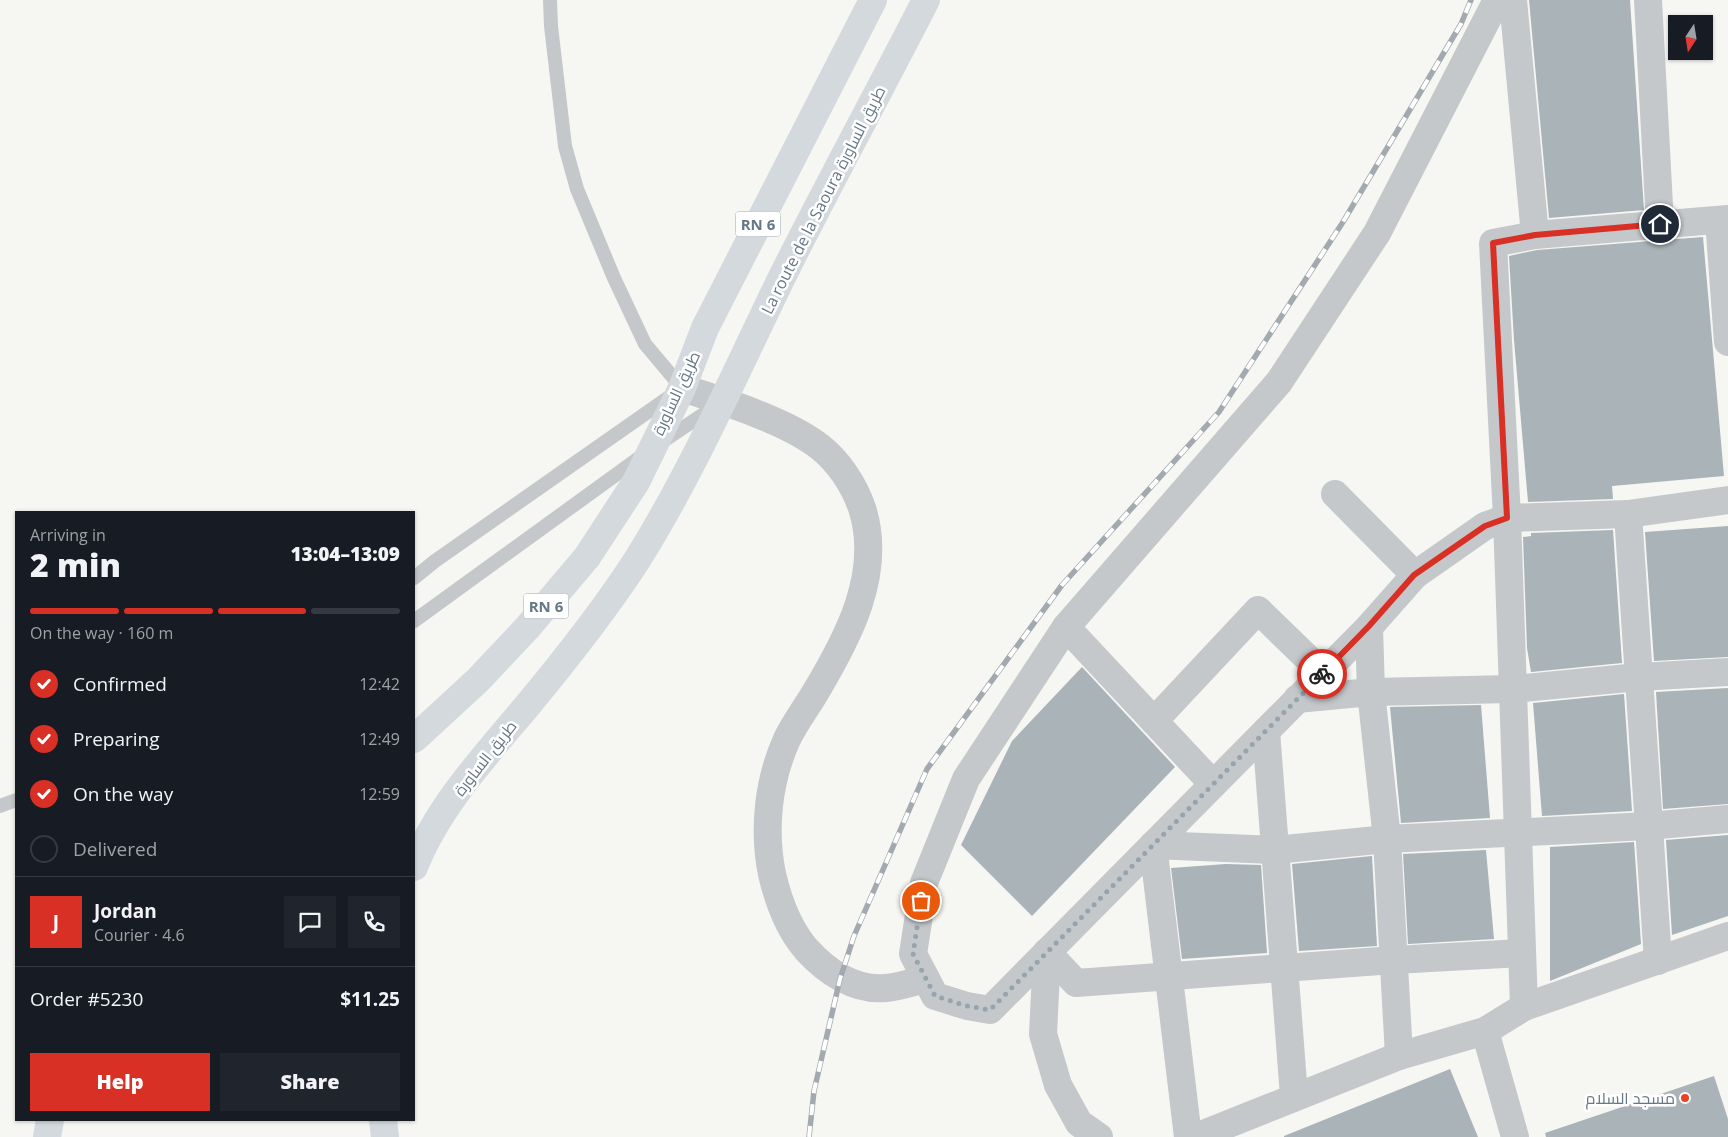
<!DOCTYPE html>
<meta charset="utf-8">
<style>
body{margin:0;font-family:"Open Sans",Cairo,sans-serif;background:#20242c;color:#f1f3f6;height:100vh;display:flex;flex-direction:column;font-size:19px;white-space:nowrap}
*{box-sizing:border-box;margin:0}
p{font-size:16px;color:#9ea1a6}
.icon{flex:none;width:28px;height:28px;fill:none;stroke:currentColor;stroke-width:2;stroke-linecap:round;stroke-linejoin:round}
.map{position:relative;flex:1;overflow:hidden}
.sheet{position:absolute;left:15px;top:511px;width:400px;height:610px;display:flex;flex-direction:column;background:#171b24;border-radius:0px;box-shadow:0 1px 4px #0004}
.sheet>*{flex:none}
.needle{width:32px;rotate:192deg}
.controls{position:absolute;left:1668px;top:15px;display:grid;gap:10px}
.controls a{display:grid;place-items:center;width:45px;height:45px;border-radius:0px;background:#171b24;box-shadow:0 1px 4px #0004;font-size:25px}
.pin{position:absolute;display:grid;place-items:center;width:42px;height:42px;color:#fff;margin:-21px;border:2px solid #fff;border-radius:50%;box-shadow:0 1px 5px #0007}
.courier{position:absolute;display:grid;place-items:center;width:50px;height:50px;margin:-25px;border:4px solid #d93025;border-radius:50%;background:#fff;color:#222;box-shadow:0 1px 6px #0007}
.head em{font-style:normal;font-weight:800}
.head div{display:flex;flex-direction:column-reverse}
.head{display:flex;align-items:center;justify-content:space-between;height:85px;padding:0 15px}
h1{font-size:32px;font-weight:800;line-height:38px}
.bar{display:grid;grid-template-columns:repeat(4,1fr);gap:8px 5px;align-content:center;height:60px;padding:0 15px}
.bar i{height:6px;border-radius:4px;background:#363941}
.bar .on{background:#d93025}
.bar p{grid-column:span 4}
.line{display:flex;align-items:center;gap:12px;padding:0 15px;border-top:1px solid #363941}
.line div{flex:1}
.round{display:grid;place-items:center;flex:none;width:52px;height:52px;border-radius:0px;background:#20242c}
ol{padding:0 15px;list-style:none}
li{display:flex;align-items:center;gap:15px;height:55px}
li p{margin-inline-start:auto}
li .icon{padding:5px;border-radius:50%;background:#d93025;color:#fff;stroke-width:4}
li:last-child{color:#9ea1a6}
li i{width:28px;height:28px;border:2px solid #363941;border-radius:50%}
.primary-button{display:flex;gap:10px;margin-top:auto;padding:10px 15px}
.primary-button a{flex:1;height:58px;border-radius:0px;background:#d93025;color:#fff;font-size:20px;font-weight:800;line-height:58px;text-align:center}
.primary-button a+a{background:#20242c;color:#f1f3f6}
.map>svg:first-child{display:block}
.building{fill:#aab3b8}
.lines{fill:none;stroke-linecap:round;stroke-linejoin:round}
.lane{stroke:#c4c8cb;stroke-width:14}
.street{stroke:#c4c8cb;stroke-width:28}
.highway{stroke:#d4d9dd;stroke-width:28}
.rail-casing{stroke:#a2aaaf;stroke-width:5.5}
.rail{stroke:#fff;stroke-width:4;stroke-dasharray:11;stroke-linecap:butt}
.done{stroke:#97a4ac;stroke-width:5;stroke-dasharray:0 9}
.route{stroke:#d93025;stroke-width:6}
.poi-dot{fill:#e94320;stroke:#fff;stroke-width:2}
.labels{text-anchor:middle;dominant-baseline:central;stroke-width:5;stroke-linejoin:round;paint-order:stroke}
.shield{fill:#fff;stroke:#92a0aa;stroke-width:1}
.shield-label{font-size:15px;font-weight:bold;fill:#647885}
.street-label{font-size:16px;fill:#647885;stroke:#fff}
.poi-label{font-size:16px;fill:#647885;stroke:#fff;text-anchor:end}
</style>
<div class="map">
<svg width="1728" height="1137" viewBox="0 0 1728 1137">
<rect width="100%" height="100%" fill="#f6f6f3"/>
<g class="building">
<polygon points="1529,0 1630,0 1644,210 1549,218"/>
<polygon points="1703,237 1724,476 1612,486 1613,499 1528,502 1514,340 1509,256 1537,250"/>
<polygon points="1728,526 1728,657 1654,661 1645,532"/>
<polygon points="1613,530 1622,663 1531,672 1527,648 1523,537 1531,536 1531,533"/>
<polygon points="1082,667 1175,767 1032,916 961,845 1012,741"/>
<polygon points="1728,688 1728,804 1663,809 1656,692"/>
<polygon points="1624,694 1632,811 1542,816 1533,703"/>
<polygon points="1481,705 1490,818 1401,823 1390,707"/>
<polygon points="1728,835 1728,916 1672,935 1666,840"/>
<polygon points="1634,842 1641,944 1550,981 1550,847"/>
<polygon points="1486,850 1494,939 1408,944 1403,854"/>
<polygon points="1372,856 1377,946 1299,951 1292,864"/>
<polygon points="1226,864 1261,865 1267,953 1182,959 1171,868"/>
<polygon points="1450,1069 1478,1137 1284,1137 1284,1136"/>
<polygon points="1714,1076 1728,1119 1728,1137 1546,1137 1545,1133"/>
</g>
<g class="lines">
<g class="lane">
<polyline points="414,578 435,561 682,388 645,344 614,278 577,189 565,146 551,26 550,0"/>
<polyline points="414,621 650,450 714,407"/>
<polyline points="0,806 16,800"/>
</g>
<g class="street">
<polyline points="1497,0 1377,233 1279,382 1066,627 966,779 924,883 913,954 935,996 967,1006 990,1010 1369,627 1415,575 1485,526 1507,518 1628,514 1728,500"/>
<polyline points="1513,0 1535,235"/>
<polyline points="1648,0 1660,224"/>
<polyline points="1719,220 1728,342"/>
<path d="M682,388C723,401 787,421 820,447C839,462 854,485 862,508C883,573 848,638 815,693C806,708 795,723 787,739C768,781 763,830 772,874C778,900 788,928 806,949C826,971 854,991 886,988C899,987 913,982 926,979"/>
<polyline points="1335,494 1415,575"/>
<polyline points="1628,514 1658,961"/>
<polyline points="1066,627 1213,784"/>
<polyline points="1369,627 1371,692 1387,839 1399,1056"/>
<polyline points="1297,699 1371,692 1513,689 1639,677 1728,672"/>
<polyline points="1154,721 1258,610 1323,673"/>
<polyline points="1266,731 1294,1096"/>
<polyline points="1047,952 1076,983 1394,960 1522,953"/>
<polyline points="1047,952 1043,1034 1058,1085 1079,1123 1099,1137"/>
<polyline points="1524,1007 1507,518 1493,243 1535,235 1728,219"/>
<polyline points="1485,1031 1515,1137"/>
<polyline points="1188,1137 1153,845 1275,850 1387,839 1648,826 1728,819"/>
<polyline points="1196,1137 1399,1056 1485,1031 1524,1007 1728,936"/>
</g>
<g class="highway">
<polyline points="414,739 478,680 527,628 587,557 636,482 682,388 705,328 873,0"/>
<path d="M414,867C438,806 486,755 527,706C566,659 604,611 637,560C694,469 736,371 783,275C829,183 879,92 926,0"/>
<polyline points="383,1120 385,1137"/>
<polyline points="47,1137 50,1120"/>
</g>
<defs>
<polyline id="rail" points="809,1137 814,1091 840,979 854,936 927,769 1062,585 1219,412 1343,222 1461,24 1471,0"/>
</defs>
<use href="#rail" class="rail-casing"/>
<use href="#rail" class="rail"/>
</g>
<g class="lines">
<polyline class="done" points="921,901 913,954 935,996 967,1006 990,1010 1322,674"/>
<polyline class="route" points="1322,674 1369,626 1414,575 1485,526 1507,518 1493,243 1535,235 1660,224"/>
</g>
<circle class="poi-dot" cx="1685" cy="1098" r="5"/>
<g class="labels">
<g class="shield">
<rect x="735.5" y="211.5" width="45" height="25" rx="4"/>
<rect x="523.5" y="593.5" width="45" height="25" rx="4"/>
</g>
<g class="shield-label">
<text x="758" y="224">RN 6</text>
<text x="546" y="606">RN 6</text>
</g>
<g class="street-label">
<text transform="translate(823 200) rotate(-63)">La route de la Saoura طريق الساورة</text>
<text transform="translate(676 393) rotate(-65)">طريق الساورة</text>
<text transform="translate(485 758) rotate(-52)">طريق الساورة</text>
</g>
<g class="poi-label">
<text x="1675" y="1098">مسجد السلام</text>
</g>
</g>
</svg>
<div class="controls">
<a><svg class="needle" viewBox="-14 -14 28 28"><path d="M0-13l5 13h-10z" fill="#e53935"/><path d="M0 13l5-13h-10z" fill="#9ea1a6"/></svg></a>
</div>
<div class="pin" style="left:921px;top:901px;background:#ea580c"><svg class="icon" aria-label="bag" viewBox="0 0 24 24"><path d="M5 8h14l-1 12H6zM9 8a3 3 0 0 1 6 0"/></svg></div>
<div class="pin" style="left:1660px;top:224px;background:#1f2937"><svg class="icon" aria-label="home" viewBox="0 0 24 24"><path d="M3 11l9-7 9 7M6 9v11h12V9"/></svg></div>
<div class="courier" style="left:1322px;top:674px"><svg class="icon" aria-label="bike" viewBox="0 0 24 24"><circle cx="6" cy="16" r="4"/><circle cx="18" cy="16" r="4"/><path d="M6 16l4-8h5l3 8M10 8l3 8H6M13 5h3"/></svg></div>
<section class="sheet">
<div class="head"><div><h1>2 min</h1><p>Arriving in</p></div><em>13:04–13:09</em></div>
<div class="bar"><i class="on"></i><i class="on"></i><i class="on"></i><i></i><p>On the way · 160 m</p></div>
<ol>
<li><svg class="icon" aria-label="check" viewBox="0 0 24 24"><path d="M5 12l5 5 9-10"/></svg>Confirmed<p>12:42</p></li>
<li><svg class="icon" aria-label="check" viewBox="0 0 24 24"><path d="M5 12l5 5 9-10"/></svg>Preparing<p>12:49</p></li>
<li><svg class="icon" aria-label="check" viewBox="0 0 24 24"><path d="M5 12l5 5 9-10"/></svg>On the way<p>12:59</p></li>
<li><i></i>Delivered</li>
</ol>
<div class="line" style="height:90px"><b class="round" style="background:#d93025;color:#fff">J</b><div><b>Jordan</b><p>Courier · 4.6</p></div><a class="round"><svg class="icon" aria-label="chat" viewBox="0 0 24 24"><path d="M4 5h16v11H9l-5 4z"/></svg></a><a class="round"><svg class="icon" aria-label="phone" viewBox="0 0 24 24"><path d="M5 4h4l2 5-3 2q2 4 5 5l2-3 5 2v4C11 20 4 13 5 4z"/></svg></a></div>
<div class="line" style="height:65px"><div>Order #5230</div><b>$11.25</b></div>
<div class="primary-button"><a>Help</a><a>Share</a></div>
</section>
</div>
